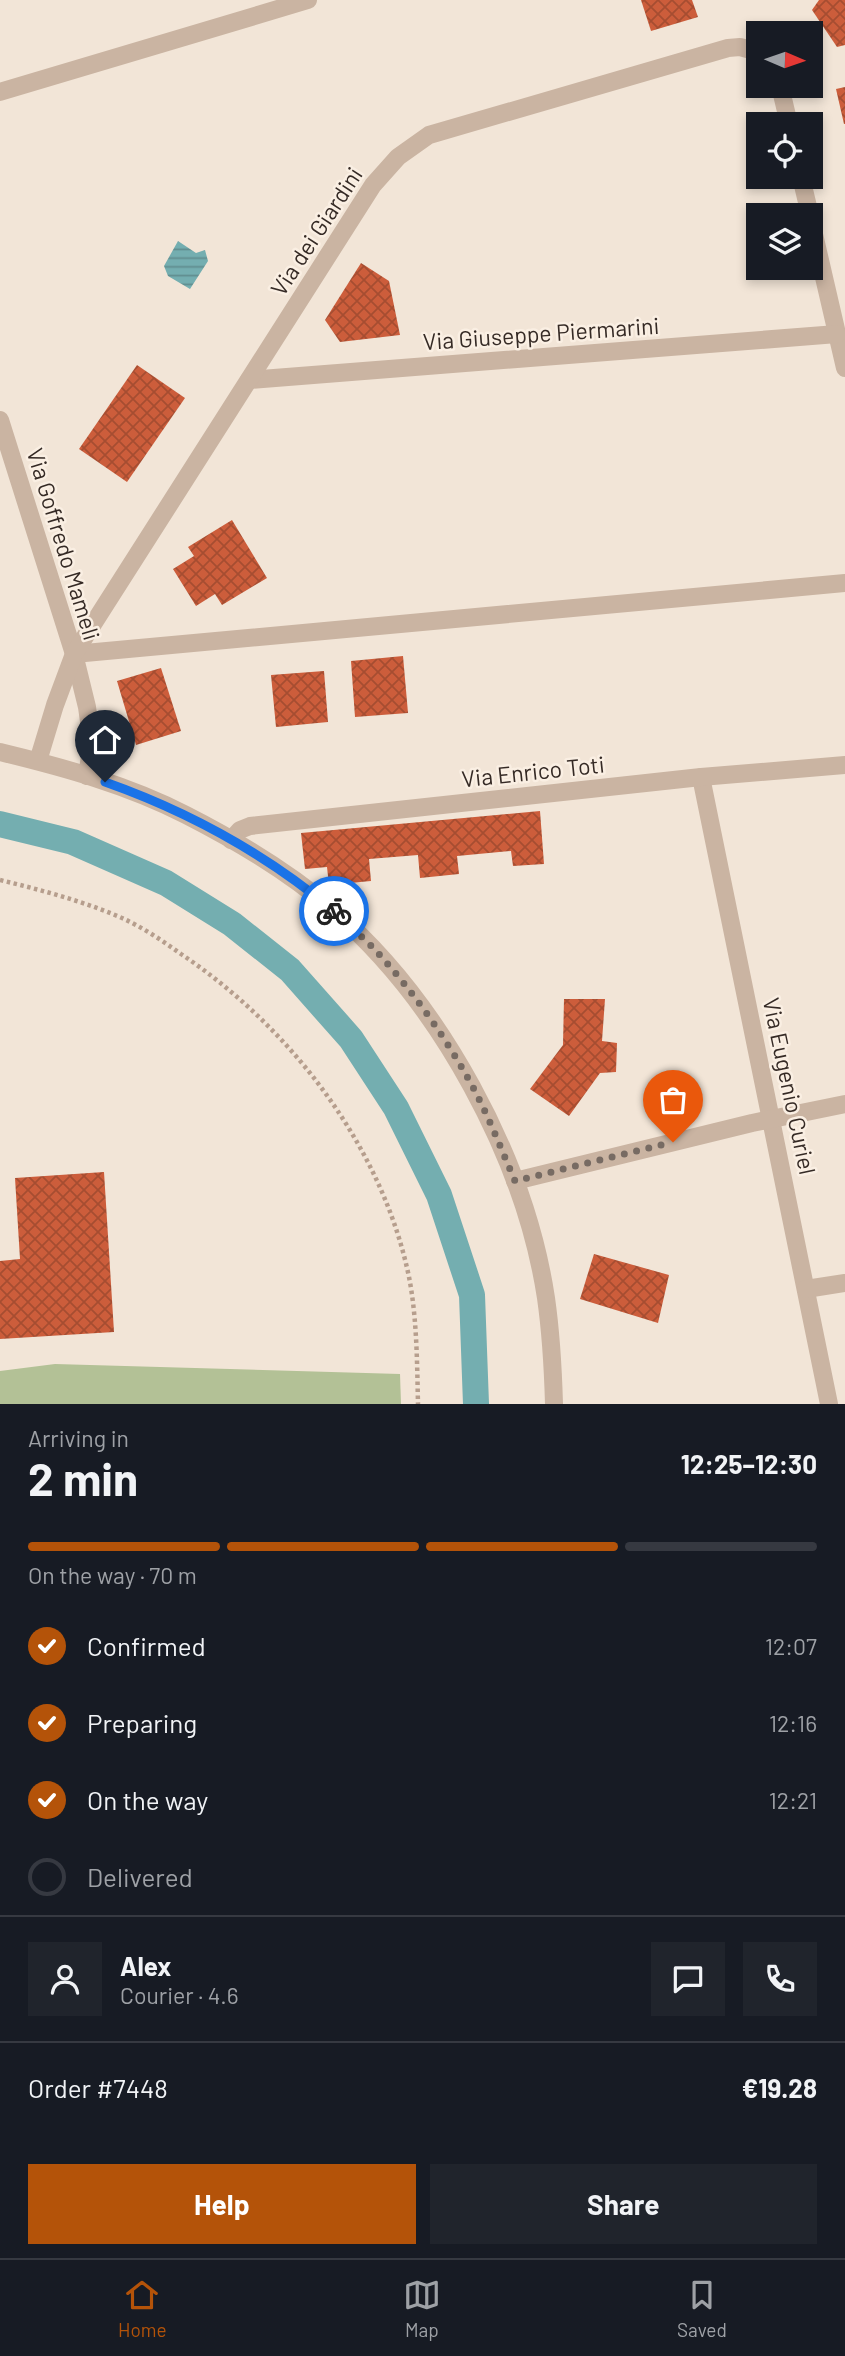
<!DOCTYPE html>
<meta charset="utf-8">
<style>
body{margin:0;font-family:Barlow,sans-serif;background:#20242c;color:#f1f3f6;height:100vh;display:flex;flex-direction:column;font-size:26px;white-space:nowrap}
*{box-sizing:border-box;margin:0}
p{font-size:23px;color:#9ea1a6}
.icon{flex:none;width:38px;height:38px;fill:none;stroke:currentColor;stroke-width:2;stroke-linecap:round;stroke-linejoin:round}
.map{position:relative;height:1404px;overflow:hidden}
.sheet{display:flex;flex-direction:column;background:#171b24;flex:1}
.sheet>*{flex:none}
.needle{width:46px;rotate:92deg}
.buttons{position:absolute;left:746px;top:21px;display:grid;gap:14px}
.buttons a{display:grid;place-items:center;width:77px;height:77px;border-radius:0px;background:#171b24;box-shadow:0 4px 10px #0003;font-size:35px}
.pin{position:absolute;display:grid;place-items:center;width:60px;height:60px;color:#fff;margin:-72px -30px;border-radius:50% 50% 50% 0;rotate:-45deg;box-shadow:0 0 7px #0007}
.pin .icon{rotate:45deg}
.courier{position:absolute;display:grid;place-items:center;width:70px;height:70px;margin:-35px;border:5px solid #1a73e8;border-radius:50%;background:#fff;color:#222;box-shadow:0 2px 9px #0007}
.headline em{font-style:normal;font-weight:700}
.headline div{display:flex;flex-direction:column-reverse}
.headline{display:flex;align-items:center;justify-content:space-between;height:119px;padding:0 28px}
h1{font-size:46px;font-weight:700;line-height:52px}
.bar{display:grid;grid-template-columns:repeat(4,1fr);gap:10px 7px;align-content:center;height:84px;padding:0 28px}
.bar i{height:9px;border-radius:5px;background:#363941}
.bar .on{background:#b45309}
.bar p{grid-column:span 4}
.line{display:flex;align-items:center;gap:18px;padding:0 28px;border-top:2px solid #363941}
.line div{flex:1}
.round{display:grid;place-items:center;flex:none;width:74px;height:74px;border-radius:0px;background:#20242c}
ol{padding:0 28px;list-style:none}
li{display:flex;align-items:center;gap:21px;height:77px}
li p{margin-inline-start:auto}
li .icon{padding:7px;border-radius:50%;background:#b45309;color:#fff;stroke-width:4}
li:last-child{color:#9ea1a6}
li i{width:38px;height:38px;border:4px solid #363941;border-radius:50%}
.primary-button{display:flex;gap:14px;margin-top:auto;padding:14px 28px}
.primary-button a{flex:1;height:80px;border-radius:0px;background:#b45309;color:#fff;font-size:28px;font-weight:700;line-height:80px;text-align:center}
.primary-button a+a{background:#20242c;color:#f1f3f6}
.dock{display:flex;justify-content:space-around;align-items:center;height:98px;border-top:2px solid #363941;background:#171b24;font-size:19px;color:#9ea1a6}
.dock a{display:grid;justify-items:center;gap:4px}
.dock .on{color:#b45309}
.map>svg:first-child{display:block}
.park{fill:#b3c196}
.water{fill:url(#water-rules)}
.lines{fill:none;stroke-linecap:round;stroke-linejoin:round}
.canal{stroke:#74aeb0;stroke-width:26}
.building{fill:url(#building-cross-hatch)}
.path{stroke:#b69e8d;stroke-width:4.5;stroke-dasharray:3.5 3.5;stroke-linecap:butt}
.minor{stroke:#cab4a2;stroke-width:18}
.tertiary{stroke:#cab4a2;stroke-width:18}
.done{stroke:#776b63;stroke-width:7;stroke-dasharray:0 12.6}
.route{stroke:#1a73e8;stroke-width:9}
.labels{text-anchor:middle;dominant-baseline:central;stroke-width:5;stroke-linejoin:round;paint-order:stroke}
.street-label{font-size:23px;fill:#352a25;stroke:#faefe3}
</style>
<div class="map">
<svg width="845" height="1404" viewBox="0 0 845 1404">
<defs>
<pattern id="water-rules" width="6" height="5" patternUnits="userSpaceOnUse" patternTransform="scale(1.75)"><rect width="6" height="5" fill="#74aeb0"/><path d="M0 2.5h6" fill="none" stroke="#608e8f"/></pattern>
<pattern id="building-cross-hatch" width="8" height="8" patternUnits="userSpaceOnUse" patternTransform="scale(1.75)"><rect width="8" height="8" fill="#cc5d3b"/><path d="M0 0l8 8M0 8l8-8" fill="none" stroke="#a64d31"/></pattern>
</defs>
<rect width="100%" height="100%" fill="#f2e5d7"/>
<polygon class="park" points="55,1364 400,1374 401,1404 0,1404 0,1371"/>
<polygon class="water" points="178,241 196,253 205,250 208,261 190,289 168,276 164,266"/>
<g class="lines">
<polyline class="canal" points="0,824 73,842 166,883 232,924 290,970 351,1039 396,1108 439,1195 472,1295 476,1404"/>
</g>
<g class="building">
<polygon points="641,0 692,0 698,17 651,31"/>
<polygon points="819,0 845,0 845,45 837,47 812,10"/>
<polygon points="845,87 845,124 844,124 836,89"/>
<polygon points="361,263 389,281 400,335 340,342 325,320"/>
<polygon points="137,365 185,398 127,482 79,449"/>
<polygon points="232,520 267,578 222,605 215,594 196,606 173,569 194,556 188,547"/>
<polygon points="403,656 408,713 355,717 351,661"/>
<polygon points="161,668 181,731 136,745 117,681"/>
<polygon points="324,671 328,722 276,727 271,675"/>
<polygon points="540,811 544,864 513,866 511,851 457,856 459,874 420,878 418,855 369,859 371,881 329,885 327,867 305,869 301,833"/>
<polygon points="564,999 605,999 602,1041 617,1043 616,1072 600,1073 569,1116 530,1089 563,1045"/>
<polygon points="104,1172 114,1332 0,1339 0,1261 20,1259 15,1178"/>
<polygon points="594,1254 669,1275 658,1323 580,1299"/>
</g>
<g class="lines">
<path class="path" d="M0,880C41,890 83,901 122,918C142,927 163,941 181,954C290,1027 382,1146 409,1277C417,1318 417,1362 418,1404"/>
<g class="minor">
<polyline points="780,86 789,124"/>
<polyline points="0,92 308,0"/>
<polyline points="801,177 810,215"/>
<polyline points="810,217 845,368"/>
<polyline points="249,380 837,334"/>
<polyline points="0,420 74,654 87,707 92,743 87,776"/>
<polyline points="74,654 845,583"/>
<polyline points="38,761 55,705 74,654 373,185 398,157 429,135 728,48 740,47 758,52"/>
<polyline points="701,777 829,1404"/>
<polyline points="231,840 240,830 250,826 701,777 845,765"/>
<polyline points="515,1181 752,1123 845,1104"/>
<polyline points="806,1289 845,1283"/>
</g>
<path class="tertiary" d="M0,752C62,767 128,785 186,815C237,841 289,872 333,910C440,1002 525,1159 546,1298C551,1333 553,1369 554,1404"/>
</g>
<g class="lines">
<path class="done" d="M334,911C348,925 364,938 377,952C410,988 441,1031 465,1073C485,1107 499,1144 515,1181L673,1142"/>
<path class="route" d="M105,782C187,811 267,855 334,911"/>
</g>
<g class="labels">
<g class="street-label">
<text transform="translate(316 231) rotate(-57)">Via dei Giardini</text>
<text transform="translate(541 333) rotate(-4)">Via Giuseppe Piermarini</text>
<text transform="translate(64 544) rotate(73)">Via Goffredo Mameli</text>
<text transform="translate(533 771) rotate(-6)">Via Enrico Toti</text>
<text transform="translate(790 1086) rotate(78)">Via Eugenio Curiel</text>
</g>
</g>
</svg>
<div class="buttons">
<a><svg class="needle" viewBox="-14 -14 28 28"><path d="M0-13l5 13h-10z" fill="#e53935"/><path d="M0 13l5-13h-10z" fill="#9ea1a6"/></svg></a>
<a><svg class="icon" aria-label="locate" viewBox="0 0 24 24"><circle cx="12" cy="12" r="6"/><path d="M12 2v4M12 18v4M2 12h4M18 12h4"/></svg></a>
<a><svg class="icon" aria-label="layers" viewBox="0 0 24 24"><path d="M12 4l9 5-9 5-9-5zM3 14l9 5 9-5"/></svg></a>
</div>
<div class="pin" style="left:673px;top:1142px;background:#ea580c"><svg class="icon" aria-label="bag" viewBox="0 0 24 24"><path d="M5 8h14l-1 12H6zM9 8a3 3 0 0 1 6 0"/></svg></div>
<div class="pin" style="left:105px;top:782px;background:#1f2937"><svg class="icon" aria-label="home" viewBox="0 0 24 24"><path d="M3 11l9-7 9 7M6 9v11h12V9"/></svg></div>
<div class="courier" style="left:334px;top:911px"><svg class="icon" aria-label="bike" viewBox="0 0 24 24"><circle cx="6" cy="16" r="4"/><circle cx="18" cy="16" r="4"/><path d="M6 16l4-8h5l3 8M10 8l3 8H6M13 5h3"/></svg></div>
</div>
<section class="sheet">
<div class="headline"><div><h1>2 min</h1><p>Arriving in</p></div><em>12:25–12:30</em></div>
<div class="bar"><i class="on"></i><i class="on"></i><i class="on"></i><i></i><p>On the way · 70 m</p></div>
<ol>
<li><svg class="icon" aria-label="check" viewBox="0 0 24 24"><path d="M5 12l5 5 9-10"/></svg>Confirmed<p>12:07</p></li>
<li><svg class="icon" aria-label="check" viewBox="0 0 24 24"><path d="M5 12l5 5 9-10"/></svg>Preparing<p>12:16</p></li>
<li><svg class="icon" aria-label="check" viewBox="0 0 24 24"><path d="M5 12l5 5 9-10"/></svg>On the way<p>12:21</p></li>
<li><i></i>Delivered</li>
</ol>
<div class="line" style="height:126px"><a class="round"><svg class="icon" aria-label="person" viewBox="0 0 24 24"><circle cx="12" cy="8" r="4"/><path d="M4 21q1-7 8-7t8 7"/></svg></a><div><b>Alex</b><p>Courier · 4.6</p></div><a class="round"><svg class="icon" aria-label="chat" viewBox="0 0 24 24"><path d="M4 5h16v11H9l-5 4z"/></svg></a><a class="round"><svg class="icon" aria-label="phone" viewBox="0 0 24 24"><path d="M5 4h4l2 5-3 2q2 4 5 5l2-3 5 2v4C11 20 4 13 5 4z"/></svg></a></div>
<div class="line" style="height:91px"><div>Order #7448</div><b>€19.28</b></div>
<div class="primary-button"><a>Help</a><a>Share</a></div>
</section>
<nav class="dock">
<a class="on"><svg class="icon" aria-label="home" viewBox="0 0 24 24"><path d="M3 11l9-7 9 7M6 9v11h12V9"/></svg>Home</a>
<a><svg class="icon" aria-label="map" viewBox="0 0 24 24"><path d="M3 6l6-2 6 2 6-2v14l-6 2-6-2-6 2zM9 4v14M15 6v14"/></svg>Map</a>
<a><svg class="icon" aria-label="saved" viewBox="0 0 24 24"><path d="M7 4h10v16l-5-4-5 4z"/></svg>Saved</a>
</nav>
